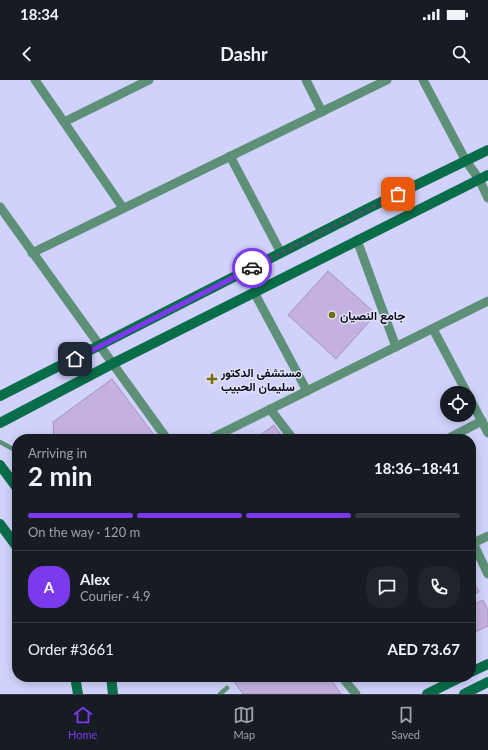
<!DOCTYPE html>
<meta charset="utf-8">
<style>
body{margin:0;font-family:Lato,Vazirmatn,sans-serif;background:#20242c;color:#f1f3f6;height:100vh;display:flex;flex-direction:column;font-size:15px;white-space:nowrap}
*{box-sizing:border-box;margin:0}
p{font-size:13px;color:#9ea1a6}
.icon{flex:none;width:22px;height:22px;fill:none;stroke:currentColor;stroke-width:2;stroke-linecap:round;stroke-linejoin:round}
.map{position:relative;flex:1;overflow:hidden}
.sheet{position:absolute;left:12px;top:354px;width:464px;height:248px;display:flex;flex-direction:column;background:#171b24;border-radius:16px;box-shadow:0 2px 10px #0003}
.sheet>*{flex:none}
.fabs{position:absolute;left:440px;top:306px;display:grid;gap:8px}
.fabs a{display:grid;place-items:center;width:36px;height:36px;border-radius:50%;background:#171b24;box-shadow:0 2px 10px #0003;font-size:20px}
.pin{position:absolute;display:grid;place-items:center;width:34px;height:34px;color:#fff;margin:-17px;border-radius:8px;box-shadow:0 2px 6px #0006}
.courier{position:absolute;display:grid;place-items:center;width:40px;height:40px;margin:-20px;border:3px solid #7c3aed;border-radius:50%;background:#fff;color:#222;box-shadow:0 1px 5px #0007}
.headline em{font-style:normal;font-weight:700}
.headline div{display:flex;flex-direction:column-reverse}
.headline{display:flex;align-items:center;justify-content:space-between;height:68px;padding:0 16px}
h1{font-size:26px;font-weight:700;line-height:30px}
.bar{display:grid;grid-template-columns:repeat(4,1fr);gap:6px 4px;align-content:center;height:48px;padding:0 16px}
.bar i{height:5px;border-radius:3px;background:#363941}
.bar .selected{background:#7c3aed}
.bar p{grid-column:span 4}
.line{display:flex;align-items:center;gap:10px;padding:0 16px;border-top:1px solid #363941}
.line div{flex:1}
.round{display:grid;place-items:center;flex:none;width:42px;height:42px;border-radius:16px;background:#20242c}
.status{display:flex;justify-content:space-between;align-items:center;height:28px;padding:0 20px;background:#171b24;direction:ltr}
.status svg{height:11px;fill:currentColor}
header{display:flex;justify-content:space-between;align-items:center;height:52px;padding:0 16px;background:#171b24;font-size:18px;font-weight:700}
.tab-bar{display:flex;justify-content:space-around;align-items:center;height:56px;border-top:1px solid #363941;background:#171b24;font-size:11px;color:#9ea1a6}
.tab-bar a{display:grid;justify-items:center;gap:2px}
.tab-bar .selected{color:#7c3aed}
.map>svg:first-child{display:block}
.building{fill:#c4b1e1;stroke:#a593c2}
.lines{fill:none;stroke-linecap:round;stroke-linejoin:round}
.lane{stroke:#5d9077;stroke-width:4.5}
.street{stroke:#5d9077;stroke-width:9}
.secondary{stroke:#0a6d4a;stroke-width:10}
.done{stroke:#4f5069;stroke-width:4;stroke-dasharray:0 7.2}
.route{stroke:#7c3aed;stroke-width:5}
.poi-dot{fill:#776c06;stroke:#e0e1f6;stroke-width:1.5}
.labels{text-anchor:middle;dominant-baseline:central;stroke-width:3;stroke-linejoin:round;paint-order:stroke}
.poi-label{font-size:12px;font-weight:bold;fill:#0a0a1b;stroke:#e0e1f6;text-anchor:start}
</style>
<div class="status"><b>18:34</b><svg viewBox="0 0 49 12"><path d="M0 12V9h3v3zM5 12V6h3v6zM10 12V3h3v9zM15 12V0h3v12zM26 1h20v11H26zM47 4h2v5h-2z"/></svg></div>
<header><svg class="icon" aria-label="back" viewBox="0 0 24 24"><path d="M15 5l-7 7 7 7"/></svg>Dashr<svg class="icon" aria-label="search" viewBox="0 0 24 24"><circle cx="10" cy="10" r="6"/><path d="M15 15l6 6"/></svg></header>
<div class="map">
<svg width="488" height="614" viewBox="0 0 488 614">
<rect width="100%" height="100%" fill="#d0d2fb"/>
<g class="building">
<polygon points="328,191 376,234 336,279 288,235"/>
<polygon points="112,299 157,359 54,359 53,342"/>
<polygon points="274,345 284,359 255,359"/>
<polygon points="471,497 479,512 471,516"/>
<polygon points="483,520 488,530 488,546 471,554 471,526"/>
<polygon points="231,597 329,597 341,614 243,614"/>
</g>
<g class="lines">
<g class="lane">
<polyline points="0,362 13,369 17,368"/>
<polyline points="112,602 119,597"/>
<polyline points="220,614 227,608"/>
</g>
<g class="street">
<polyline points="35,0 123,128"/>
<polyline points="306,0 322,32"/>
<polyline points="423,0 466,81 479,99 488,118"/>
<polyline points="64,42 149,0"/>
<polyline points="230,76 281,173"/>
<polyline points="0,127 167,359"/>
<polyline points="357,160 396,267"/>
<polyline points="32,173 387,0"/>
<polyline points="254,212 307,311"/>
<polyline points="433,249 467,313"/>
<polyline points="469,317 488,353"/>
<polyline points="270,329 293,359"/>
<polyline points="210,359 488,221"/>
<polyline points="447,359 482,341"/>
<polyline points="473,463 488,494"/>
<polyline points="471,464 488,456"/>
<polyline points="342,597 356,614"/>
</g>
<g class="secondary">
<polyline points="0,316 371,127 488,70"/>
<polyline points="0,343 112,284 488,95"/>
<polyline points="0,385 17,408"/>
<polyline points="0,444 17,467"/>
<polyline points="471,592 488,584"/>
<polyline points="75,597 78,614"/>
<polyline points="111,597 113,614"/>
<polyline points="427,614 461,597"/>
<polyline points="464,614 488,602"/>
</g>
</g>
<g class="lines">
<polyline class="done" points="252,188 398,114"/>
<polyline class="route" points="75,279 252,188"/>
</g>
<g class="poi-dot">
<circle cx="332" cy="235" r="4"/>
<path d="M210 293h4v4h4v4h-4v4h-4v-4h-4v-4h4z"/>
</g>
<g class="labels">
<g class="poi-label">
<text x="340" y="235">جامع النصيان</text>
<text x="221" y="292">مستشفى الدكتور<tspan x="221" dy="14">سليمان الحبيب</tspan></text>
</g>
</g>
</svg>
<div class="fabs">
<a><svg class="icon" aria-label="locate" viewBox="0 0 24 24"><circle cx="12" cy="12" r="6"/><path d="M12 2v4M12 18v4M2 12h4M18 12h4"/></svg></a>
</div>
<div class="pin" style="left:398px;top:114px;background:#ea580c"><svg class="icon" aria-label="bag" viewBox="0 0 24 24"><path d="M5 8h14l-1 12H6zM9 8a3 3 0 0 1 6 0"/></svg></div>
<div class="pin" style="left:75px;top:279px;background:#1f2937"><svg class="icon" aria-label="home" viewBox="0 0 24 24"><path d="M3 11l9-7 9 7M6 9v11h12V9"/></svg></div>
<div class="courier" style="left:252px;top:188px"><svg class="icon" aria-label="car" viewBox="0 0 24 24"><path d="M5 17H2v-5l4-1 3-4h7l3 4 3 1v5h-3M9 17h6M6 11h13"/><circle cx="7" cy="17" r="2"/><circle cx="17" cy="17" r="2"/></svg></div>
<section class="sheet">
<div class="headline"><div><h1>2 min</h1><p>Arriving in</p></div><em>18:36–18:41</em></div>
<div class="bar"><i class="selected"></i><i class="selected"></i><i class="selected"></i><i></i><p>On the way · 120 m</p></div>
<div class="line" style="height:72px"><b class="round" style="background:#7c3aed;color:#fff">A</b><div><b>Alex</b><p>Courier · 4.9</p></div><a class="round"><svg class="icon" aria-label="chat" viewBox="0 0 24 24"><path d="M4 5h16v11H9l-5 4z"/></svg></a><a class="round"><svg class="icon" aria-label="phone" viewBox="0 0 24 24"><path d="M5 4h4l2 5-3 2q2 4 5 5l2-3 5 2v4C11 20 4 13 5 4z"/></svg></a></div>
<div class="line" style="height:52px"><div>Order #3661</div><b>AED 73.67</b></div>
</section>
</div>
<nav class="tab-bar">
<a class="selected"><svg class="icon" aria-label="home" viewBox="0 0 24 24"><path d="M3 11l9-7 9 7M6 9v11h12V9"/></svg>Home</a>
<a><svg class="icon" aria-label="map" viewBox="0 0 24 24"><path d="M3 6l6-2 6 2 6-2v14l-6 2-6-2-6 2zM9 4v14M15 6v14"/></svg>Map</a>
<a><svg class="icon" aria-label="saved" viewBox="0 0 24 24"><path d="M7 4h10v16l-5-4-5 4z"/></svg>Saved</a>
</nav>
